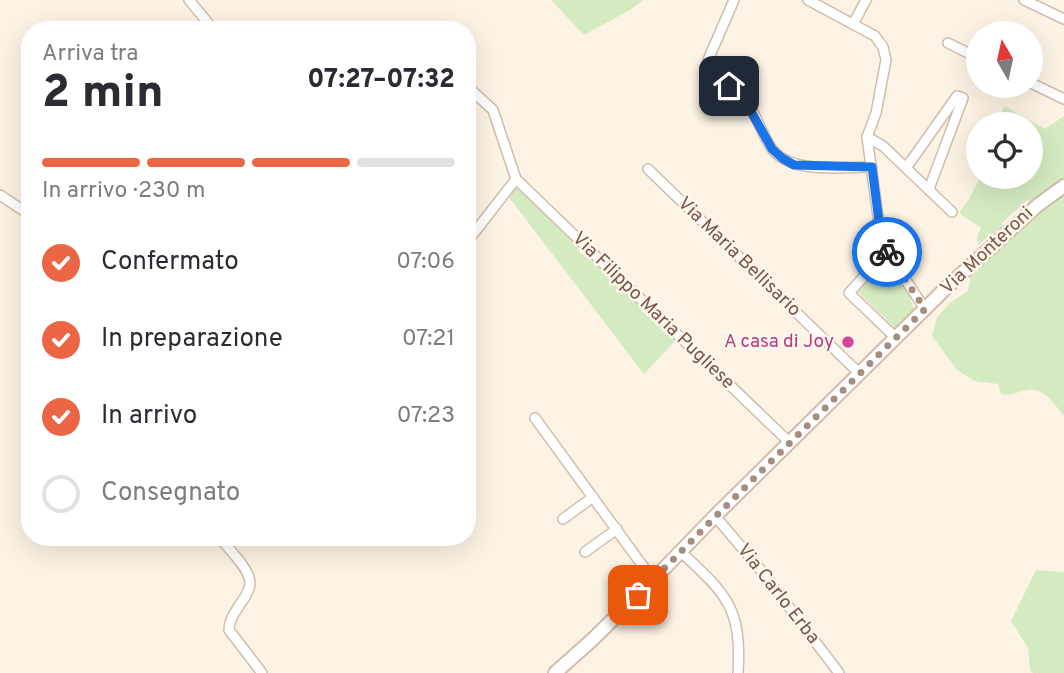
<!DOCTYPE html>
<html lang="it">
<meta charset="utf-8">
<style>
body{margin:0;font-family:Overpass,sans-serif;background:#f7f7f7;color:#2b2b33;height:100vh;display:flex;flex-direction:column;font-size:26px;white-space:nowrap}
*{box-sizing:border-box;margin:0}
p{font-size:23px;color:#7c7c81}
.icon{flex:none;width:38px;height:38px;fill:none;stroke:currentColor;stroke-width:2;stroke-linecap:round;stroke-linejoin:round}
.map{position:relative;flex:1;overflow:hidden}
.details{position:absolute;left:21px;top:21px;width:455px;height:525px;display:flex;flex-direction:column;background:#fff;border-radius:28px;box-shadow:0 7px 28px #0002}
.details>*{flex:none}
.needle{width:46px;rotate:351deg}
.controls{position:absolute;left:966px;top:21px;display:grid;gap:14px}
.controls a{display:grid;place-items:center;width:77px;height:77px;border-radius:50%;background:#fff;box-shadow:0 7px 28px #0002;font-size:35px}
.pin{position:absolute;display:grid;place-items:center;width:60px;height:60px;color:#fff;margin:-30px;border-radius:14px;box-shadow:0 4px 10px #0006}
.courier{position:absolute;display:grid;place-items:center;width:70px;height:70px;margin:-35px;border:5px solid #1a73e8;border-radius:50%;background:#fff;color:#222;box-shadow:0 2px 9px #0007}
.overview em{font-style:normal;font-weight:800}
.overview div{display:flex;flex-direction:column-reverse}
.overview{display:flex;align-items:center;justify-content:space-between;height:119px;padding:0 21px}
h1{font-size:46px;font-weight:800;line-height:52px}
.bar{display:grid;grid-template-columns:repeat(4,1fr);gap:10px 7px;align-content:center;height:84px;padding:0 21px}
.bar i{height:9px;border-radius:5px;background:#e1e1e2}
.bar .selected{background:#ec6544}
.bar p{grid-column:span 4}
ol{padding:0 21px;list-style:none}
li{display:flex;align-items:center;gap:21px;height:77px}
li p{margin-inline-start:auto}
li .icon{padding:7px;border-radius:50%;background:#ec6544;color:#fff;stroke-width:4}
li:last-child{color:#7c7c81}
li i{width:38px;height:38px;border:4px solid #e1e1e2;border-radius:50%}
.map>svg:first-child{display:block}
.green{fill:#d4ebc2}
.lines{fill:none;stroke-linecap:round;stroke-linejoin:round}
.street-casing{stroke:#d1bcac;stroke-width:12}
.secondary-casing{stroke:#d4bbaa;stroke-width:16}
.street{stroke:#fff;stroke-width:9}
.secondary{stroke:#fff;stroke-width:12}
.done{stroke:#a68e7f;stroke-width:7;stroke-dasharray:0 12.6}
.route{stroke:#1a73e8;stroke-width:9}
.hotel-dot{fill:#d1479c;stroke:#fff7eb;stroke-width:2.5}
.labels{text-anchor:middle;dominant-baseline:central;stroke-width:5;stroke-linejoin:round;paint-order:stroke}
.street-label{font-size:19px;fill:#775848;stroke:#fff7eb}
.hotel-label{font-size:19px;fill:#b23c85;stroke:#fff7eb;text-anchor:end}
</style>
<div class="map">
<svg width="1064" height="673" viewBox="0 0 1064 673">
<rect width="100%" height="100%" fill="#fdf3e4"/>
<g class="green">
<polygon points="551,0 643,0 630,10 584,35"/>
<polygon points="1004,106 1045,129 1064,116 1064,178 1031,202 1027,200 1002,223 1003,226 978,245 977,237 981,228 959,213 969,199 980,177 1031,177 1031,124 998,124"/>
<polygon points="518,186 572,240 580,253 591,258 626,290 676,340 644,374 508,196 515,187"/>
<path d="M1064,193V416C1053,403 1042,384 1023,391C1015,393 1009,396 1001,394L998,384L974,381L957,370L932,336L937,317L951,302L968,291L971,273L1048,203Z"/>
<polygon points="888,262 910,297 914,310 895,328 858,292"/>
<polygon points="1036,570 1064,572 1064,673 1033,673 1030,670 1028,648 1011,621"/>
</g>
<g class="lines">
<defs>
<g id="street">
<polyline points="189,0 214,30"/>
<path d="M734,0L708,60C710,81 733,84 744,98C755,112 761,131 770,146C787,175 843,167 872,167"/>
<polyline points="808,0 875,36 883,47 886,60 876,113 867,137 881,238 889,255 925,309"/>
<polyline points="1024,0 1064,19"/>
<polyline points="853,24 866,0"/>
<polyline points="948,43 978,58"/>
<polyline points="1031,83 1064,99"/>
<polyline points="467,86 493,110 516,179 790,443"/>
<polyline points="867,137 883,146 952,212"/>
<polyline points="906,168 957,96 963,98 929,189"/>
<polyline points="648,169 860,374"/>
<polyline points="0,195 30,215"/>
<polyline points="467,242 516,179"/>
<polyline points="868,272 849,293 896,338"/>
<polyline points="535,418 653,580"/>
<polyline points="715,516 760,569 839,673"/>
<polyline points="563,519 593,497"/>
<path d="M219,537C228,548 251,570 250,584C249,591 244,599 240,604C235,613 229,619 229,630L262,673"/>
<polyline points="585,552 617,529"/>
<path d="M681,552C726,594 742,607 738,673"/>
</g>
<polyline id="secondary" points="555,673 592,640 653,580 715,516 948,286 1038,205 1064,186"/>
</defs>
<use href="#street" class="street-casing"/>
<use href="#secondary" class="secondary-casing"/>
<use href="#street" class="street"/>
<use href="#secondary" class="secondary"/>
</g>
<g class="lines">
<polyline class="done" points="638,595 716,516 925,309 887,252"/>
<polyline class="route" points="729,86 743,97 772,149 782,158 794,165 872,167 881,237 887,252"/>
</g>
<circle class="hotel-dot" cx="848" cy="342" r="7"/>
<g class="labels">
<g class="street-label">
<text transform="translate(987 251) rotate(-43)">Via Monteroni</text>
<text transform="translate(739 257) rotate(44)">Via Maria Bellisario</text>
<text transform="translate(653 311) rotate(44)">Via Filippo Maria Pugliese</text>
<text transform="translate(778 594) rotate(52)">Via Carlo Erba</text>
</g>
<g class="hotel-label">
<text x="834" y="342">A casa di Joy</text>
</g>
</g>
</svg>
<div class="controls">
<a><svg class="needle" viewBox="-14 -14 28 28"><path d="M0-13l5 13h-10z" fill="#e53935"/><path d="M0 13l5-13h-10z" fill="#7c7c81"/></svg></a>
<a><svg class="icon" aria-label="locate" viewBox="0 0 24 24"><circle cx="12" cy="12" r="6"/><path d="M12 2v4M12 18v4M2 12h4M18 12h4"/></svg></a>
</div>
<div class="pin" style="left:638px;top:595px;background:#ea580c"><svg class="icon" aria-label="bag" viewBox="0 0 24 24"><path d="M5 8h14l-1 12H6zM9 8a3 3 0 0 1 6 0"/></svg></div>
<div class="pin" style="left:729px;top:86px;background:#1f2937"><svg class="icon" aria-label="home" viewBox="0 0 24 24"><path d="M3 11l9-7 9 7M6 9v11h12V9"/></svg></div>
<div class="courier" style="left:887px;top:252px"><svg class="icon" aria-label="bike" viewBox="0 0 24 24"><circle cx="6" cy="16" r="4"/><circle cx="18" cy="16" r="4"/><path d="M6 16l4-8h5l3 8M10 8l3 8H6M13 5h3"/></svg></div>
<section class="details">
<div class="overview"><div><h1>2 min</h1><p>Arriva tra</p></div><em>07:27–07:32</em></div>
<div class="bar"><i class="selected"></i><i class="selected"></i><i class="selected"></i><i></i><p>In arrivo · 230 m</p></div>
<ol>
<li><svg class="icon" aria-label="check" viewBox="0 0 24 24"><path d="M5 12l5 5 9-10"/></svg>Confermato<p>07:06</p></li>
<li><svg class="icon" aria-label="check" viewBox="0 0 24 24"><path d="M5 12l5 5 9-10"/></svg>In preparazione<p>07:21</p></li>
<li><svg class="icon" aria-label="check" viewBox="0 0 24 24"><path d="M5 12l5 5 9-10"/></svg>In arrivo<p>07:23</p></li>
<li><i></i>Consegnato</li>
</ol>
</section>
</div>
